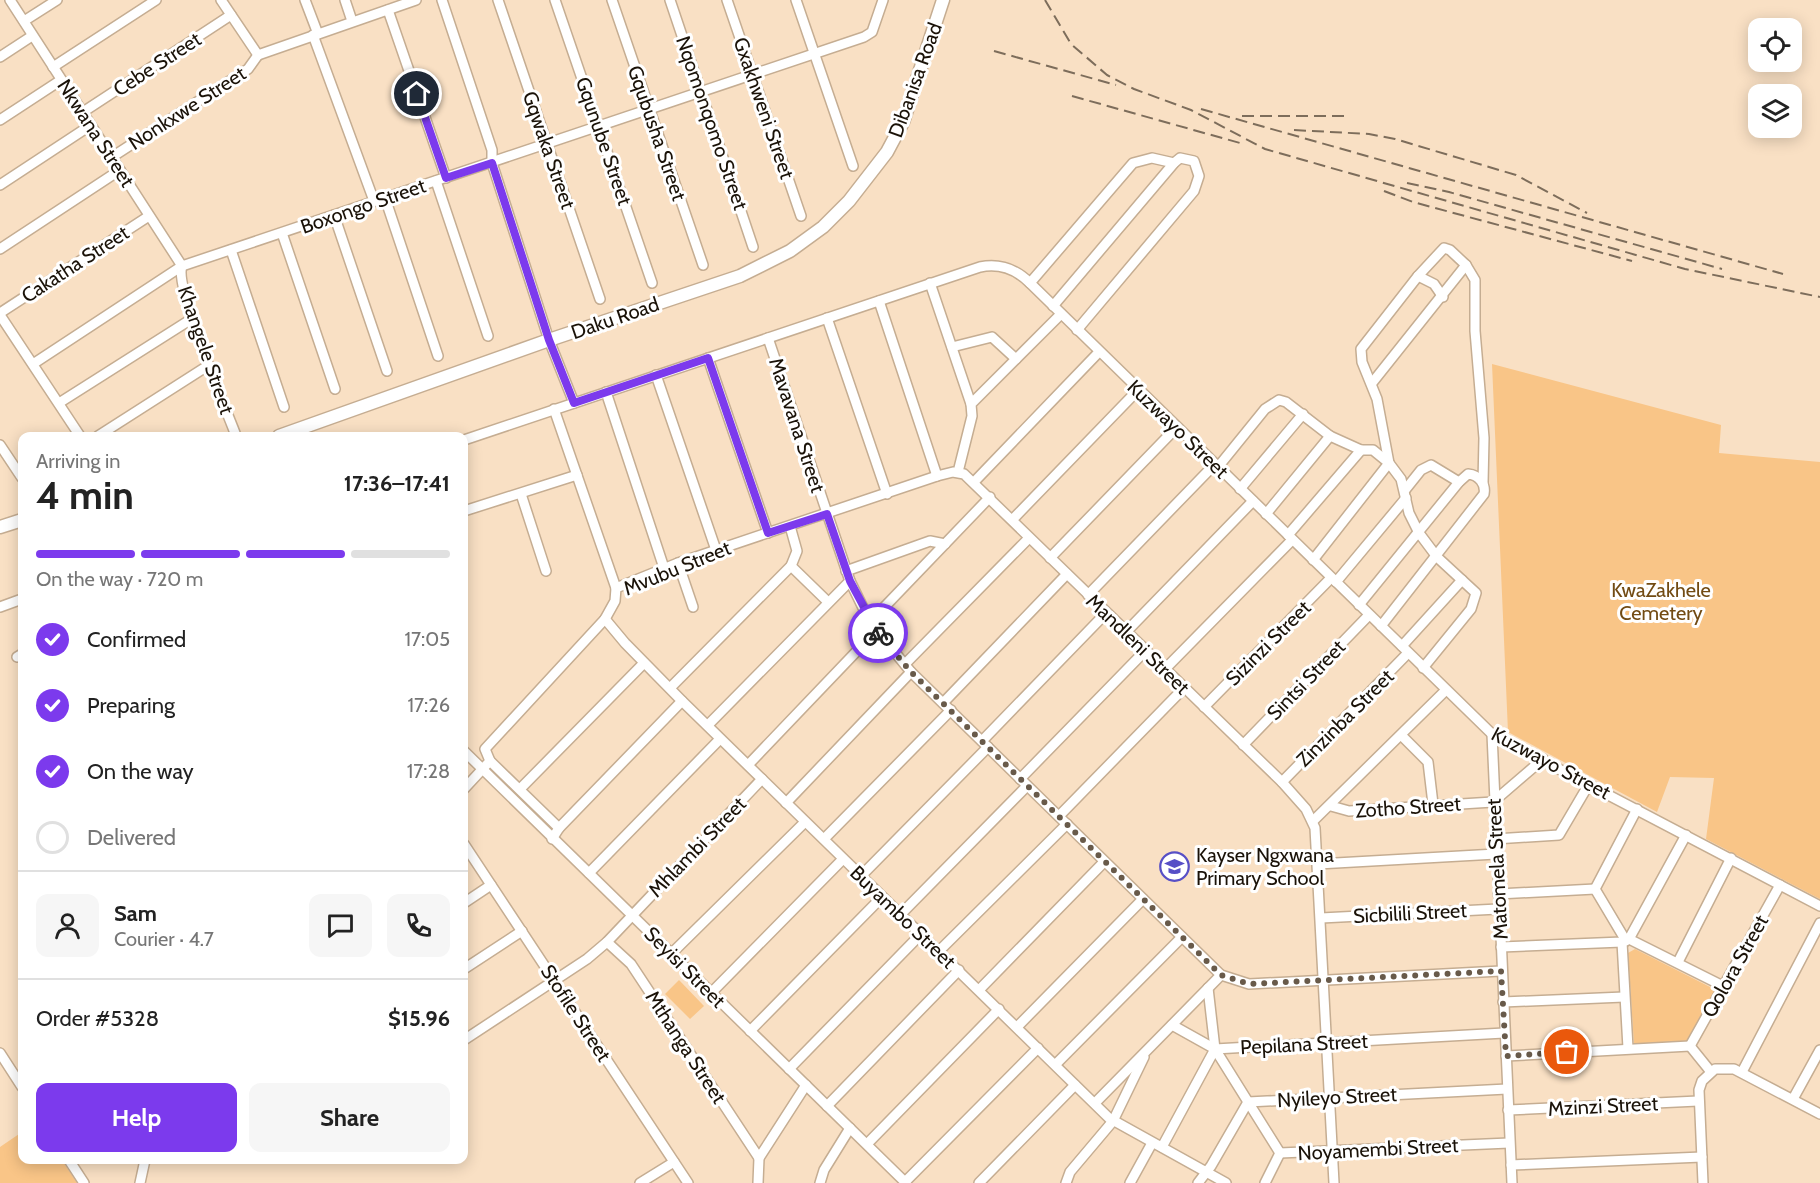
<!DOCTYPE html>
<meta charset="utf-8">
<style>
body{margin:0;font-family:Cabin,sans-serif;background:#f6f6f6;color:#222;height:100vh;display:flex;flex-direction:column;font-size:22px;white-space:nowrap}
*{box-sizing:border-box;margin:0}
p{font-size:20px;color:#767676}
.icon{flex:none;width:33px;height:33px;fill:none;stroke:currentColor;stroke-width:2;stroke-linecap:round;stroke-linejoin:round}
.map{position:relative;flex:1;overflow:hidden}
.details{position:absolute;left:18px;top:432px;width:450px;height:732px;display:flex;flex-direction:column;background:#fff;border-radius:12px;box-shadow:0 3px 15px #0003}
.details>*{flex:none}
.fabs{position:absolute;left:1748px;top:18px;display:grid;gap:12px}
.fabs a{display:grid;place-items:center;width:54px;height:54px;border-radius:12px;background:#fff;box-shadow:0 3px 15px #0003;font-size:30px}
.pin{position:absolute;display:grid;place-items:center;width:51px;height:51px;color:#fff;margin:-26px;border:3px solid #fff;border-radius:50%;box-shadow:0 2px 6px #0007}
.courier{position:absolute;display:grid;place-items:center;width:60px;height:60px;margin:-30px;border:4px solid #7c3aed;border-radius:50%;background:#fff;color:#222;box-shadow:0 2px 8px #0007}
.headline em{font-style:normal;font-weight:800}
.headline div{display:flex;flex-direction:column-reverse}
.headline{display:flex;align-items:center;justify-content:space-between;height:102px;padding:0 18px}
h1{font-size:39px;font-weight:800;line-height:45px}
.bar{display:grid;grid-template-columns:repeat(4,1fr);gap:9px 6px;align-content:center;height:72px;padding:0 18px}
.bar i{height:8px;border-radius:4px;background:#e0e0e0}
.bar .current{background:#7c3aed}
.bar p{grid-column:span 4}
.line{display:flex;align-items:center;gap:15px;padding:0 18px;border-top:2px solid #e0e0e0}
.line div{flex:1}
.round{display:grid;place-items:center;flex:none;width:63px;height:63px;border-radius:12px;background:#f6f6f6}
ol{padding:0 18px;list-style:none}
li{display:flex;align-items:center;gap:18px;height:66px}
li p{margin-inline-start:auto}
li .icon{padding:6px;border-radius:50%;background:#7c3aed;color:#fff;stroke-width:4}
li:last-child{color:#767676}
li i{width:33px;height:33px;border:3px solid #e0e0e0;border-radius:50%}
.primary-button{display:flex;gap:12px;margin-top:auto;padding:12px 18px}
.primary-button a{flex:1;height:69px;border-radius:12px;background:#7c3aed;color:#fff;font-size:24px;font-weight:800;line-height:69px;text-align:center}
.primary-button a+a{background:#f6f6f6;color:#222}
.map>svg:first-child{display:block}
.green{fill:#f9c587}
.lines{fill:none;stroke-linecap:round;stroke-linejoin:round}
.minor-casing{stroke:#c5ad92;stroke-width:12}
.major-casing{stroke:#c5ad92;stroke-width:15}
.minor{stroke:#fff;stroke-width:9}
.major{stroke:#fff;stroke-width:12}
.rail{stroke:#7d6d5b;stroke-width:2;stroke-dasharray:12 6;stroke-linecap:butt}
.done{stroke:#685a4a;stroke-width:6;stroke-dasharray:0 10.8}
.route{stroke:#7c3aed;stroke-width:8}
.labels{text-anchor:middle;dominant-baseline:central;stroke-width:6;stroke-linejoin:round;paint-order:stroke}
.street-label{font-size:20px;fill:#1a1208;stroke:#fff}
.park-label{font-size:20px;fill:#724b13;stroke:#fff}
.poi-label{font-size:20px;fill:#1a1208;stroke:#fff;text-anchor:start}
</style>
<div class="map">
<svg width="1820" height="1183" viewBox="0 0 1820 1183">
<rect width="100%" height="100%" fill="#f9e0c4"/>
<g class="green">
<polygon points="1492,364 1721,425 1719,453 1820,462 1820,899 1706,839 1714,778 1670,777 1657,812 1508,732"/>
<polygon points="1635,949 1718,991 1687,1043 1634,1044 1628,953"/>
<polygon points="679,980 704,1006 690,1019 665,994"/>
<polygon points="22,1132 22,1160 62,1160 77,1183 0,1183 0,1147"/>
</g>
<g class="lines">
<defs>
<g id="minor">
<path d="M10,0L182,266C174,286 225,407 235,433"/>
<polyline points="221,0 258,55"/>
<polyline points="305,0 318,34"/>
<polyline points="345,0 352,21"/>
<polyline points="442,0 492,150 492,163 549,340 574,403"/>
<polyline points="498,0 600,299"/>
<polyline points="555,0 652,283"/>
<polyline points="612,0 703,265"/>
<polyline points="670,0 753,247"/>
<polyline points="727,0 801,216"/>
<polyline points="796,0 853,166"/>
<polyline points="388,10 446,178"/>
<polyline points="24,21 57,0"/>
<polyline points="313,35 374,201"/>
<polyline points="258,55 416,0"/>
<polyline points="0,57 32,36"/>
<polyline points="53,67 156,0"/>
<polyline points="83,112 231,15"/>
<polyline points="0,120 61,80"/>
<polyline points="112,157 248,69 258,55"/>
<polyline points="436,181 488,336"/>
<polyline points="0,185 91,125"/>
<polyline points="385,198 438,356"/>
<polyline points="334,215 387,371"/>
<polyline points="282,233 335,389"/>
<polyline points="0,249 120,170"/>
<polyline points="231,250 284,407"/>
<polyline points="1418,276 1434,284 1443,297"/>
<polyline points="930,283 971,404"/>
<polyline points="1030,283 1133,163 1152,158 1174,163"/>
<polyline points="879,301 937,476"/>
<polyline points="1053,306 1174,163 1180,158 1194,161 1199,176 1194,191 1077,330"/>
<polyline points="0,313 149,216"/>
<polyline points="0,315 80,436"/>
<polyline points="827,318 887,494"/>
<polyline points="768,338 850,581 870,622 911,672 1221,975 1249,984 1501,971"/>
<polyline points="952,347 992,337 1016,359"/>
<polyline points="708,358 768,533"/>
<polyline points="33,364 182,266 864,37 872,32 883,0"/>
<polyline points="656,375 716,550"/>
<polyline points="1372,383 1466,265"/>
<polyline points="606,392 664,568"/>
<polyline points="59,403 193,318"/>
<polyline points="554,409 616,588"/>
<polyline points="98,436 209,365"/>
<path d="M464,440L980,267C1000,263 1016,269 1030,283L1492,734L1820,906"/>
<polyline points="0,445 22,478"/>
<polyline points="1218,467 1265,409 1279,400 1286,402 1330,436 1361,450 1373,450 1389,463 1401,479 1409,513 1419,533 1437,557 1476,593 1471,609 1423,668"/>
<polyline points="958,472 972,416 971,404 1061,314"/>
<polyline points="974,482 1099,352"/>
<polyline points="1240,489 1303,414"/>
<polyline points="1405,490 1421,470 1431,465 1459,482"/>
<polyline points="521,494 546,571"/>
<polyline points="464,511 577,475"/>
<polyline points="1266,514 1330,436"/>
<polyline points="1013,519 1138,390"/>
<polyline points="790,526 797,551 791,566"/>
<polyline points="1288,535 1361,450"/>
<polyline points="1050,558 1176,428"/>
<polyline points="1313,560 1389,463 1377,399 1362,362 1361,349 1418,276 1444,248 1450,250 1466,265 1475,280 1475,331 1484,438 1483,483"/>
<polyline points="678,563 693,607"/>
<polyline points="846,571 930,541 945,544"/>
<polyline points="1336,582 1406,498"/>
<polyline points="1088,595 1215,464"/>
<path d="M1359,605L1459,482L1468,474C1479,475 1486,484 1484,494L1381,626"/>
<polyline points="0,607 22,599"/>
<polyline points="605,619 625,643 682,701 1109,1118 1226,1183"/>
<polyline points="870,622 990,497"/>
<polyline points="1126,632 1253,501"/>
<polyline points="1402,646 1462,580"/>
<polyline points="17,657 22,654"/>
<polyline points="905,664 1029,538"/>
<polyline points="1165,669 1292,540"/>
<polyline points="670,688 791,566 828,602"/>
<polyline points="943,703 1067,574"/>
<polyline points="1204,707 1331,578"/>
<polyline points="708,725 850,581"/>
<polyline points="1492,734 1512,1183"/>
<polyline points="1402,736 1428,762 1433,804"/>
<polyline points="982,741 1106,613"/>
<polyline points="1243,745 1369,615"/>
<polyline points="464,751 906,1183"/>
<polyline points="490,761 559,828"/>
<polyline points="748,765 876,631"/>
<polyline points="1020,779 1145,651"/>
<polyline points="1282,782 1408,653"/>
<polyline points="464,789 490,761 485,749 605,619 615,601 616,588 678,563 937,476 953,472 964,474 1282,782 1306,809 1315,828 1334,1183"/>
<polyline points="520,789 644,663"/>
<polyline points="786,803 911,672"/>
<polyline points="1331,806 1349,811 1493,802 1543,759"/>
<polyline points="1059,816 1184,688"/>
<polyline points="1314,820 1446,690"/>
<polyline points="552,839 559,828 682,701"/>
<polyline points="824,839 951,710"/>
<polyline points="1495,839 1559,835 1589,784"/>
<polyline points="464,844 688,1183"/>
<polyline points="1318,864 1496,854"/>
<polyline points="589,873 720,739"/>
<polyline points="861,876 988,747"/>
<polyline points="1595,889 1637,809"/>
<polyline points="1595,889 1626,941"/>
<polyline points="1498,894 1595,889"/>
<polyline points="464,903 491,885"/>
<polyline points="901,914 1027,786"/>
<polyline points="1321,918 1498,909"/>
<polyline points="1629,939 1725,987"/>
<polyline points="607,942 631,964 759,1158"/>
<polyline points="1622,942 1628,1048"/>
<polyline points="1501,947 1622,942 1629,939 1686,835"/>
<polyline points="939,951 1067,824"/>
<polyline points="671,954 805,822"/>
<polyline points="1678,962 1731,858"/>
<polyline points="464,969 522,931"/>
<polyline points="1208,988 1215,1049 1280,1153"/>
<polyline points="979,990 1104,862"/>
<polyline points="711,993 843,859"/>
<polyline points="1503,1002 1624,997"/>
<polyline points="1172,1025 1215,1049"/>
<polyline points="1017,1027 1143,899"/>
<polyline points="750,1031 882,897"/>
<polyline points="464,1040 587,959 607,942 762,779"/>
<polyline points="1690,1046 1780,885"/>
<polyline points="1690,1046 1711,1072"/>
<polyline points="0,1053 22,1087"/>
<polyline points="1506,1056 1690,1046"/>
<polyline points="1056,1064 1182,937"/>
<polyline points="789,1069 921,934"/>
<polyline points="1742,1072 1820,923"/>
<polyline points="1793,1099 1820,1050"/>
<polyline points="1095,1103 1221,975"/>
<polyline points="827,1106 959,970"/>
<polyline points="1508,1110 1698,1101"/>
<polyline points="867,1144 999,1009"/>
<polyline points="1162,1147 1215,1049 1504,1033"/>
<polyline points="1280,1153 1509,1143"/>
<polyline points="69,1160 84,1183"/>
<polyline points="1511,1165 1702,1157"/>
<polyline points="905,1182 1038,1048"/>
<polyline points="140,1183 145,1160"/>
<polyline points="640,1183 674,1162"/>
<polyline points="758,1183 759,1158 806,1085"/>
<polyline points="820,1183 824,1170 850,1128"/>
<polyline points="979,1183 1075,1085"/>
<polyline points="1066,1183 1070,1172 1113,1121 1144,1057"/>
<polyline points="1130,1183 1152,1143"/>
<polyline points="1198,1183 1211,1166 1248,1102 1507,1089"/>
<polyline points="1265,1183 1280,1153"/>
<polyline points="1703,1183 1699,1090 1702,1081 1715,1069 1734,1069 1820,1114"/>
</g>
<g id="major">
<polyline points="279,436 549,340 740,276 790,251 823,227 849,201 887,152 903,122 943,0"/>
<polyline points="0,527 22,520"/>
</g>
</defs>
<use href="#minor" class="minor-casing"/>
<use href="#major" class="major-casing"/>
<use href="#minor" class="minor"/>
<use href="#major" class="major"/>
<g class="rail">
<polyline points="1045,0 1071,44 1107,75 1134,89 1191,110 1265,149 1685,269 1820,297"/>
<polyline points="994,51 1116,85"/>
<polyline points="1072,96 1240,143"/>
<polyline points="1201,109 1783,274"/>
<polyline points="1242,116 1350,116"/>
<polyline points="1294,130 1369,134 1395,139 1516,175 1587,213"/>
<polyline points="1407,183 1449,192 1722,269"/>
<polyline points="1384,191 1413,202 1632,261"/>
</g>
</g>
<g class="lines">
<polyline class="done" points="878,633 911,672 1221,975 1249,984 1501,971 1506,1056 1567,1052"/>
<polyline class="route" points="417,94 446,178 492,163 549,340 574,403 708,358 768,533 827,514 850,581 878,633"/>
</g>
<defs>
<symbol id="school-ring" viewBox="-11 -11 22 22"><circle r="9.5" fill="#fff" stroke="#574fc6" stroke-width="1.5"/><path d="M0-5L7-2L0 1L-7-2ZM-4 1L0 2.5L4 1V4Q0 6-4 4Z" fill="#574fc6"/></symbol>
</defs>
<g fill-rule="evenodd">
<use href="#school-ring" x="1158" y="850" width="33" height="33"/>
</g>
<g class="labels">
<g class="street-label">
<text transform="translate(157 64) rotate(-33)">Cebe Street</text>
<text transform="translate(915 80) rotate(-70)">Dibanisa Road</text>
<text transform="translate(187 108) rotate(-33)">Nonkxwe Street</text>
<text transform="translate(764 108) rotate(71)">Gxakhweni Street</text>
<text transform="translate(712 123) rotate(71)">Nqomonqomo Street</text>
<text transform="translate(96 133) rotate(57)">Nkwana Street</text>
<text transform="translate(657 133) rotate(71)">Gqubusha Street</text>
<text transform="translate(604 141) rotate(71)">Gqunube Street</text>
<text transform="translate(549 150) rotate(71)">Gqwaka Street</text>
<text transform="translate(363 206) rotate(-19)">Boxongo Street</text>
<text transform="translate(75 264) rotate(-33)">Cakatha Street</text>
<text transform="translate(615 318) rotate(-19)">Daku Road</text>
<text transform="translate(206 350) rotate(71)">Khangele Street</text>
<text transform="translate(797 425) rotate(72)">Mavavana Street</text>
<text transform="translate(1178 429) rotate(44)">Kuzwayo Street</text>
<text transform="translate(677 568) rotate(-22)">Mvubu Street</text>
<text transform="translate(1268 643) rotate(-45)">Sizinzi Street</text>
<text transform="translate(1138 644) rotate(44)">Mandleni Street</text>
<text transform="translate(1306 680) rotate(-46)">Sintsi Street</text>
<text transform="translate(1345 718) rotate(-45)">Zinzinba Street</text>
<text transform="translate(1551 763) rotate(28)">Kuzwayo Street</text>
<text transform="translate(1408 807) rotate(-4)">Zotho Street</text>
<text transform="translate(697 847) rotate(-46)">Mhlambi Street</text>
<text transform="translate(1497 869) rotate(-93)">Matomela Street</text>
<text transform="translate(1410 913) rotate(-3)">Sicbilili Street</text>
<text transform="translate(903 917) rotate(44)">Buyambo Street</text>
<text transform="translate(1735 966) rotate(-61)">Qolora Street</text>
<text transform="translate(685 967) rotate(45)">Seyisi Street</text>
<text transform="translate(576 1013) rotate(57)">Stofile Street</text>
<text transform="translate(1304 1044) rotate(-3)">Pepilana Street</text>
<text transform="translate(686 1047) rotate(57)">Mthanga Street</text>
<text transform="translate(1337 1097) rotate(-3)">Nyileyo Street</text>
<text transform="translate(1603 1106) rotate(-3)">Mzinzi Street</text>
<text transform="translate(1378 1149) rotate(-3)">Noyamembi Street</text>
</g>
<g class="park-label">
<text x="1661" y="590">KwaZakhele<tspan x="1661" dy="23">Cemetery</tspan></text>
</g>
<g class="poi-label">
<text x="1196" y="855">Kayser Ngxwana<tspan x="1196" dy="23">Primary School</tspan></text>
</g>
</g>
</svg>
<div class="fabs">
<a><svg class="icon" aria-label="locate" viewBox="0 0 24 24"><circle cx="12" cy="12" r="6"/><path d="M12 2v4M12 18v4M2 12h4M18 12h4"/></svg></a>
<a><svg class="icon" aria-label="layers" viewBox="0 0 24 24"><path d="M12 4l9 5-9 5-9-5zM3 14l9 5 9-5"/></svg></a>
</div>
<div class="pin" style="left:1567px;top:1052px;background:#ea580c"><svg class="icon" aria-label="bag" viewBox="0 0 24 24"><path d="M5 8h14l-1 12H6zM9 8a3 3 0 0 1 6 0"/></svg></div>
<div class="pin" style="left:417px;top:94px;background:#1f2937"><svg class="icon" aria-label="home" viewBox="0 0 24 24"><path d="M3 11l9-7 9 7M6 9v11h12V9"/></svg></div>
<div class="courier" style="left:878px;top:633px"><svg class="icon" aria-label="bike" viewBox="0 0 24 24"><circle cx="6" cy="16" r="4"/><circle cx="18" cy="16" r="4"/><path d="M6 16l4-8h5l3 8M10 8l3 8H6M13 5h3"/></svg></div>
<section class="details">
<div class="headline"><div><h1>4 min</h1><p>Arriving in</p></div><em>17:36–17:41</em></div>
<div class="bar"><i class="current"></i><i class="current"></i><i class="current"></i><i></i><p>On the way · 720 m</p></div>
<ol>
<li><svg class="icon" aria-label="check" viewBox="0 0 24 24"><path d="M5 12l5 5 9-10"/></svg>Confirmed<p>17:05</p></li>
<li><svg class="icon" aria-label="check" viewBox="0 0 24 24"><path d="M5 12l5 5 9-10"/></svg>Preparing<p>17:26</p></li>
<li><svg class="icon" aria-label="check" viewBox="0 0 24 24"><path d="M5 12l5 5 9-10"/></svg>On the way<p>17:28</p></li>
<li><i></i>Delivered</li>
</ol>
<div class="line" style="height:108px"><a class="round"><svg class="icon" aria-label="person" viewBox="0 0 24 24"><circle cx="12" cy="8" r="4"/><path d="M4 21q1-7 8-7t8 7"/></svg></a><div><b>Sam</b><p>Courier · 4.7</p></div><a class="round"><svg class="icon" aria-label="chat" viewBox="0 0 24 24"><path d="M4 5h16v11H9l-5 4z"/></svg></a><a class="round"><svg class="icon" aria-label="phone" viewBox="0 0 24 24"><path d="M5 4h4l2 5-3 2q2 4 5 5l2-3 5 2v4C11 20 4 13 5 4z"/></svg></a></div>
<div class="line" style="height:78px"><div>Order #5328</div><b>$15.96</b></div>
<div class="primary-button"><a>Help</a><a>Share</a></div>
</section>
</div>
